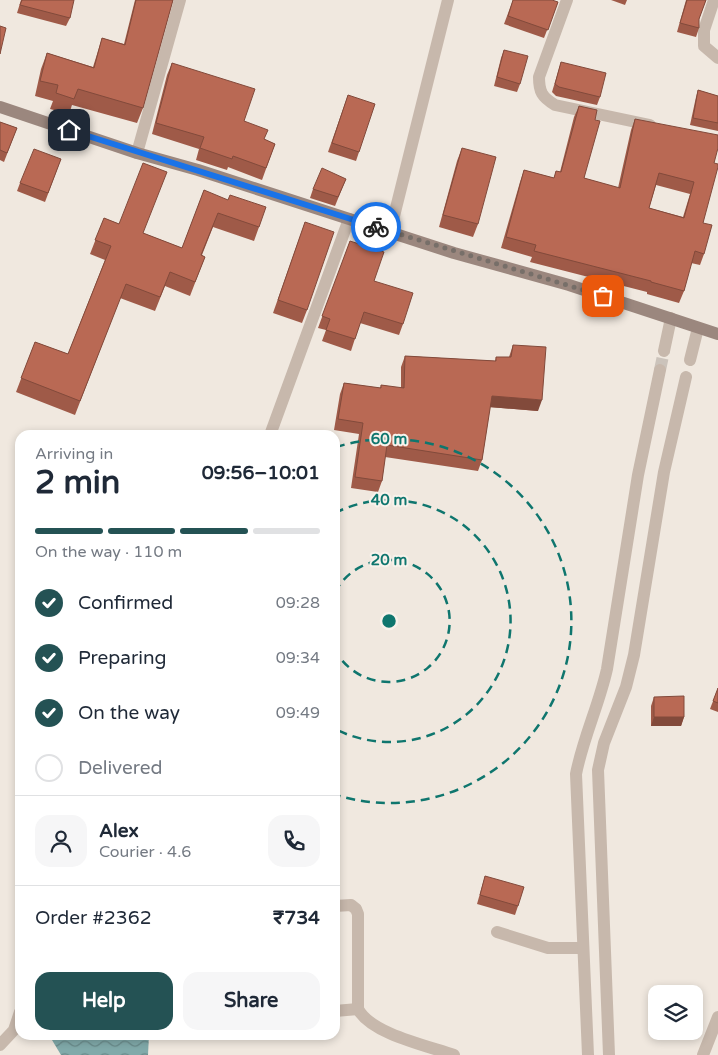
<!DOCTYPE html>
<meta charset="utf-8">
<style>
body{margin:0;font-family:"Varela Round",sans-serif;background:#f6f6f7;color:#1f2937;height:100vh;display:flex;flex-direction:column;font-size:19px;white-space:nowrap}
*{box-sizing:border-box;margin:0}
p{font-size:16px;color:#747a83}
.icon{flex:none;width:28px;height:28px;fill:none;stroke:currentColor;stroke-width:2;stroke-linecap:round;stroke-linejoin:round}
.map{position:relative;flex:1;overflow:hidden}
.side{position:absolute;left:15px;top:430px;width:325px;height:610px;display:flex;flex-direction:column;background:#fff;border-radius:15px;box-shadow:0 2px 8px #0003}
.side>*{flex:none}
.tools{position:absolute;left:648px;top:985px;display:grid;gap:10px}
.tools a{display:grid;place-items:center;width:55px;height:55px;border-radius:10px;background:#fff;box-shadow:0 2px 8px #0003;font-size:25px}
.pin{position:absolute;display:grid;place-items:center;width:42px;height:42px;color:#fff;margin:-21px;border-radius:10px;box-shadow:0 2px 8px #0006}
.courier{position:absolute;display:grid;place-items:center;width:50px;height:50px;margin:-25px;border:4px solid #1a73e8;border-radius:50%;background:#fff;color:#222;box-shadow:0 1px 6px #0007}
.headline em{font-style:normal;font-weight:700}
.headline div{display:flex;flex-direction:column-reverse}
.headline{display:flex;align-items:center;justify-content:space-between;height:85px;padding:0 20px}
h1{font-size:32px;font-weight:700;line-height:38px}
.bar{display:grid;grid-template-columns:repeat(4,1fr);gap:8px 5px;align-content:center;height:60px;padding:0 20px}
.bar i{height:6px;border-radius:4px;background:#e0e1e3}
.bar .active{background:#245254}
.bar p{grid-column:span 4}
.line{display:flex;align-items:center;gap:12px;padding:0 20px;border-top:1px solid #e0e1e3}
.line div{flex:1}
.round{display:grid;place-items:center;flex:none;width:52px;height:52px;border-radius:15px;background:#f6f6f7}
ol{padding:0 20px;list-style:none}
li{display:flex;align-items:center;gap:15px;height:55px}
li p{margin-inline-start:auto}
li .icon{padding:5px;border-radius:50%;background:#245254;color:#fff;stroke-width:4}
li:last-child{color:#747a83}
li i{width:28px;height:28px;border:2px solid #e0e1e3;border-radius:50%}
.cta{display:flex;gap:10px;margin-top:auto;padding:10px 20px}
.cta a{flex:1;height:58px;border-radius:15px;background:#245254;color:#fff;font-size:20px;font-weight:700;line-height:58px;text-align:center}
.cta a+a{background:#f6f6f7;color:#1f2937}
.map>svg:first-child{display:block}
.water{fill:url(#water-waves)}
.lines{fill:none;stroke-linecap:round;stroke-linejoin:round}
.minor-tunnel{stroke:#cbc3bb;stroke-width:12;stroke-dasharray:12 6;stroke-linecap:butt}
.minor{stroke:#c7b8ac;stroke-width:12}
.secondary{stroke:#9b877e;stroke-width:12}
.wall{fill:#9f5a48;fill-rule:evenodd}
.shaded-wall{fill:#824a3b}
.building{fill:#b96954;stroke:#824a3b;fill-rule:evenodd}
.done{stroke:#776f69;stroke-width:5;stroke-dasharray:0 9}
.route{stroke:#1a73e8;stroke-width:6}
.ring{fill:none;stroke:#0f766e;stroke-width:2.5;stroke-dasharray:9 6}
.centre{fill:#0f766e;stroke:#f8f2eb;stroke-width:2.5}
.ring-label{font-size:15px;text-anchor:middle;font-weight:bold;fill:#0f766e;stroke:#f8f2eb;stroke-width:4;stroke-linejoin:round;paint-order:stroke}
</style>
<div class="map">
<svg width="718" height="1055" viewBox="0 0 718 1055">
<defs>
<pattern id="water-waves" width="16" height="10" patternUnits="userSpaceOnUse" patternTransform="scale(1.25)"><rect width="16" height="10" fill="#81aaaa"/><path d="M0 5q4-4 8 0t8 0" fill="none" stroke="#6a8b8b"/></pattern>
</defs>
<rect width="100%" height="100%" fill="#f0e8df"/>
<polygon class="water" points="49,1035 149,1035 148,1055 61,1055"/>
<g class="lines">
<polyline class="minor-tunnel" points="660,370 664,351"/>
<g class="minor">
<path d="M567,0L539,77C539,92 542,97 555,105L650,125"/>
<polyline points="714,0 704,30 704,46 718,58"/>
<polyline points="137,153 180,0"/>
<polyline points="390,232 448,0"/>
<polyline points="664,351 671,318"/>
<polyline points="690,360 698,328"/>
<polyline points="270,435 349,219"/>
<path d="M335,906L351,905L356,909L358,914V1009C371,1034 428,1046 454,1055"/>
<polyline points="497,932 548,948 583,948"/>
<polyline points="335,1011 358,1009"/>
<polyline points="0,1045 14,1030 20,1012"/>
<path d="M588,1055L576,774C583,738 599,705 607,669L638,475L660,370"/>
<polyline points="609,1055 598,770 604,743 626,687 634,655 664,472 686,377"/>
<polyline points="703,1055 718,1017"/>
</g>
<polyline class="secondary" points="0,107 137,153 198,170 454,253 569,285 718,334"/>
</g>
<g class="wall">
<polygon points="21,0 72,0 70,18 66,26 17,13"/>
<polygon points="135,0 173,0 143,108 137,123 72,105 69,114 50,109 53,101 35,96 41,69 47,53 93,67 102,38 124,44"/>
<polygon points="513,0 558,2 544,38 504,24"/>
<polygon points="611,0 627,0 625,5"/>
<polygon points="686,0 706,0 699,19 699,28 696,37 677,32"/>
<polygon points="504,50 520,84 517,92 494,86 501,58"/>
<polygon points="561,62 600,97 597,105 556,96 552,92"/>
<polygon points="172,63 244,121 264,139 275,144 262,180 228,167 227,170 196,160 199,149 152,134 167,75"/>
<polygon points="698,90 718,96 718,131 690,125 696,97"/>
<polygon points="348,95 359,152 356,161 328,152"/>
<path d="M579,106L595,120L584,178L618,188L631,130L635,119L714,163L703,223L704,254L700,265L691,263L684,291L679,303L647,294V292L530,262L532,257L501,248L520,182L524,170L554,178L556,171L560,172L574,117ZM656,185L690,194L683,217L649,208Z"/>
<polygon points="0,122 17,128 4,162 0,160"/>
<polygon points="462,148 478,224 473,237 439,227 457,161"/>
<polygon points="61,159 45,202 17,191 20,183"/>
<polygon points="346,179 335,206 310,198 313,189"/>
<polygon points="204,190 259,227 254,241 213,227 202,255 205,257 190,296 165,286 155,311 120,298 75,415 16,392 35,342 68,354 105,260 90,254 104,218 182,248"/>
<polygon points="305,222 307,310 302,323 273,313"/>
<polygon points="350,241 374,281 403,324 399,335 360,323 351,351 322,341 326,330 318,328"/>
<polygon points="513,345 538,411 490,407 482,460 478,471 385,457 382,481 378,492 351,488 359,434 334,430 340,394 344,383 380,388 381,385 401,388 401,367 405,356 495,361 496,357 509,357"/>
<polygon points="718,688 718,712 710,709"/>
<polygon points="654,697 684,717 681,726 651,726 651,706"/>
<polygon points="485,876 518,906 515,915 477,904"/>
</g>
<g class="shaded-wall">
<polygon points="492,396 542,400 538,411 488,407"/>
<polygon points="654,717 684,717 681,726 651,726"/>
</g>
<g class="building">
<polygon points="22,0 74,0 70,18 20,5"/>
<polygon points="136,0 173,0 143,108 78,89 74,99 56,93 58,85 40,81 47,53 94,68 102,38 125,45"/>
<polygon points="513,0 552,0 558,2 548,30 508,16"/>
<polygon points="687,0 706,0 699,19 699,28 680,23"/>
<polygon points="0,26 6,28 0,54"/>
<polygon points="504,50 528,56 520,84 497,77"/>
<polygon points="561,62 606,73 600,97 559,87 555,84"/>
<polygon points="172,63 255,89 244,121 268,130 264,139 275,144 266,168 233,156 232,159 200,148 204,137 156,123"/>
<polygon points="698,90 718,96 718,123 693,118"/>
<polygon points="348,95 375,104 359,152 332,143"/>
<path d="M579,106L597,110L595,120L600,121L584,178L620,188L635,119L718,135V148L714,163L718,164V167L703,223L712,225L704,254L695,251L684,291L651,282V281L534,251L536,245L506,237L524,170L554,178L556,171L561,172ZM659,173L694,182L684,218L649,208Z"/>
<polygon points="0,122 17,128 7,153 0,150"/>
<polygon points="462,148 496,157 478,224 443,215"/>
<polygon points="34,149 61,159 48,193 20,183"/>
<polygon points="143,163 167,172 143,233 182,248 204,190 228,200 230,195 266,207 259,227 218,213 201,255 205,257 195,282 170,272 160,297 126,284 80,401 21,378 35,342 68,354 111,246 95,240 104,218 119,224"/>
<polygon points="322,168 346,179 338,197 313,189"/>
<polygon points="305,222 334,232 307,310 278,300"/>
<polygon points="350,241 384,252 374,281 413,293 403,324 364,312 355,339 326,330 330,319 322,316"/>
<polygon points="513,345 546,347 542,400 492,396 482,460 387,445 382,481 355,477 363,423 338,419 344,383 381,388 381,385 404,388 405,356 496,361 496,357 511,357"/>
<polygon points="718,688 718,703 713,701"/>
<polygon points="684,696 684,717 654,717 654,697"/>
<polygon points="485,876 524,887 518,906 480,895"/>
</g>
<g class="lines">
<polyline class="done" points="376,227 603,296"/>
<polyline class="route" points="69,130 376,227"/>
</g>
<g class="ring">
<path d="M335 592A61 61 0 1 1 335 650"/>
<path d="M335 513A121 121 0 1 1 335 729"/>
<path d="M336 447A182 182 0 1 1 336 795"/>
</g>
<circle cx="389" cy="621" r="8" class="centre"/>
<g class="ring-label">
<text x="389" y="444">60 m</text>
<text x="389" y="505">40 m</text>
<text x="389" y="565">20 m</text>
</g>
</svg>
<div class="tools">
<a><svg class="icon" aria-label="layers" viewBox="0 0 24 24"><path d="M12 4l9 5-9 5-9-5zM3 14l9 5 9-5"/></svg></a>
</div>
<div class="pin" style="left:603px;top:296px;background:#ea580c"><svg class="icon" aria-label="bag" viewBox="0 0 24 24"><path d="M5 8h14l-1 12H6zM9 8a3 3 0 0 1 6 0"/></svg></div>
<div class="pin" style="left:69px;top:130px;background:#1f2937"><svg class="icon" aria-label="home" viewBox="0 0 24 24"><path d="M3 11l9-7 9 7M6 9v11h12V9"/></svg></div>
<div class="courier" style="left:376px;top:227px"><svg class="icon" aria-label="bike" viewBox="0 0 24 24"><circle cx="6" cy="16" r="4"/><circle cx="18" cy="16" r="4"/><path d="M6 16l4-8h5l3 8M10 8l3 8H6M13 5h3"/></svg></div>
<section class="side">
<div class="headline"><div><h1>2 min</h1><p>Arriving in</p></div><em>09:56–10:01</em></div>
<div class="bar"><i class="active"></i><i class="active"></i><i class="active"></i><i></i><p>On the way · 110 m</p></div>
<ol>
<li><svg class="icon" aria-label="check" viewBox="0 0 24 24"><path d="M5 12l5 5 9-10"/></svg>Confirmed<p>09:28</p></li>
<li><svg class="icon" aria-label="check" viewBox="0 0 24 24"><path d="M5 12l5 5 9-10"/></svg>Preparing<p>09:34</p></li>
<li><svg class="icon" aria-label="check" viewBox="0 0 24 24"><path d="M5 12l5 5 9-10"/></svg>On the way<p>09:49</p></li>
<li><i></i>Delivered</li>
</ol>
<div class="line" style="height:90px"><a class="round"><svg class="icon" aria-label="person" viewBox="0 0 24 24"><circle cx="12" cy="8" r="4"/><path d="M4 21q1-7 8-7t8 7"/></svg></a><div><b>Alex</b><p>Courier · 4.6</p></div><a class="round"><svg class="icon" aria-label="phone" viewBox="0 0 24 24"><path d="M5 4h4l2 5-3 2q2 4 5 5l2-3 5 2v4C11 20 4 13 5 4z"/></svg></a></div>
<div class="line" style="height:65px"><div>Order #2362</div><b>₹734</b></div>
<div class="cta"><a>Help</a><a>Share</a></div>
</section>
</div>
